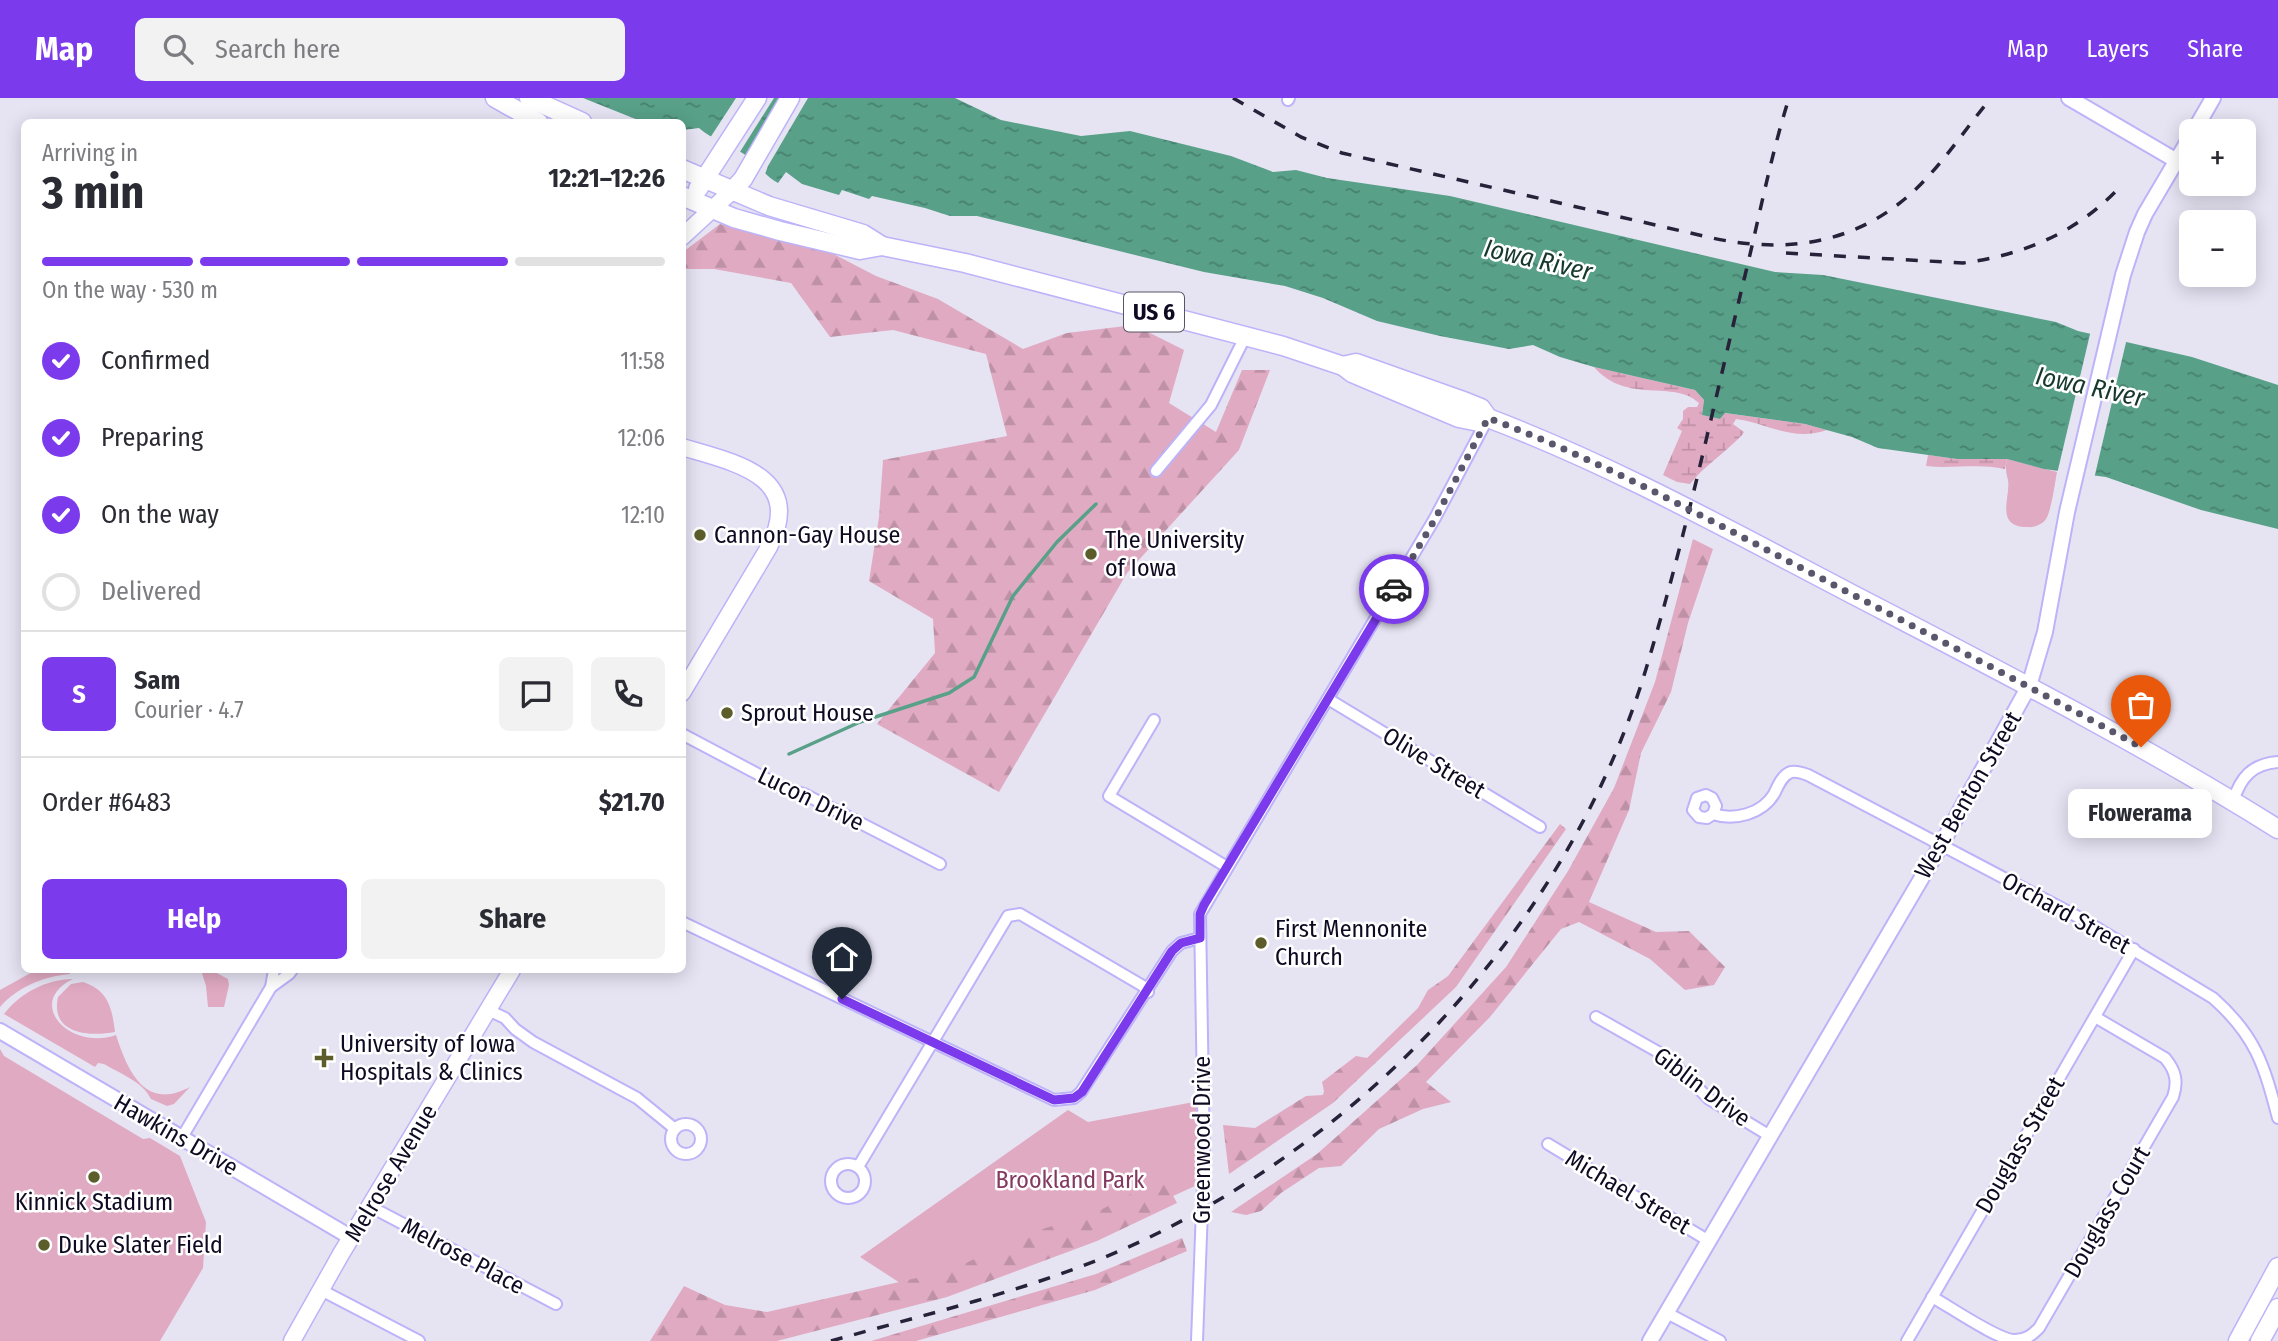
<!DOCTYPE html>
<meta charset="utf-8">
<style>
body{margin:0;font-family:"Fira Sans Condensed",sans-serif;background:#f2f2f3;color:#2b2b33;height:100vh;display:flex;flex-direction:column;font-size:26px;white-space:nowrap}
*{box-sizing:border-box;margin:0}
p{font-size:23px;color:#7c7c81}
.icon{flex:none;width:38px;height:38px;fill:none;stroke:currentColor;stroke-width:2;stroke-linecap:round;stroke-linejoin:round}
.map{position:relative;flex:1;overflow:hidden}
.panel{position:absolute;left:21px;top:21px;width:665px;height:854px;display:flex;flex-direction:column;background:#fff;border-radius:10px;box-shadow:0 4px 18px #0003}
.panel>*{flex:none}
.tools{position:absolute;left:2179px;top:21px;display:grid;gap:14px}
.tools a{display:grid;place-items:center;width:77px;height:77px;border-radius:10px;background:#fff;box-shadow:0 4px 18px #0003;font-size:35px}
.pin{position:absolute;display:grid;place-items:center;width:60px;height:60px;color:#fff;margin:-72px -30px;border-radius:50% 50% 50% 0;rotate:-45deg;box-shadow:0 0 7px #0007}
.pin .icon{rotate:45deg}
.courier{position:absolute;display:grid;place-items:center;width:70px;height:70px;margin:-35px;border:5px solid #7c3aed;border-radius:50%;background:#fff;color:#222;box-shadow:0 2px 9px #0007}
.bubble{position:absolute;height:49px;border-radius:10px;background:#fff;box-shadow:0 4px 18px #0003;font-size:23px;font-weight:700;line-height:49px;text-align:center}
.headline em{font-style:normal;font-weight:700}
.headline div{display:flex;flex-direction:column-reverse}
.headline{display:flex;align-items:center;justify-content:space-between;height:119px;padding:0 21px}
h1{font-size:46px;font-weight:700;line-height:52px}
.bar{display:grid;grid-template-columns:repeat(4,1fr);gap:10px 7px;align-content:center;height:84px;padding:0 21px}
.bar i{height:9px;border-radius:5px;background:#e1e1e2}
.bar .on{background:#7c3aed}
.bar p{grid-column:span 4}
.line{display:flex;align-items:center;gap:18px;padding:0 21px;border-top:2px solid #e1e1e2}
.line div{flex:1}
.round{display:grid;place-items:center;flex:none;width:74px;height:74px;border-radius:10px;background:#f2f2f3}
ol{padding:0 21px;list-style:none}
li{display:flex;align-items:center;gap:21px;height:77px}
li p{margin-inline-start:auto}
li .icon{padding:7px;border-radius:50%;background:#7c3aed;color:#fff;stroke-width:4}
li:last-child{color:#7c7c81}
li i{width:38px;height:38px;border:4px solid #e1e1e2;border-radius:50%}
.cta{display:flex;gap:14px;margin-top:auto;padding:14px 21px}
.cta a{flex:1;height:80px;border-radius:10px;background:#7c3aed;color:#fff;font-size:28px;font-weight:700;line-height:80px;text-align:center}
.cta a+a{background:#f2f2f3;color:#2b2b33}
header{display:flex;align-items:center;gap:42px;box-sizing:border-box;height:98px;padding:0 35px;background:#7c3aed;color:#fff}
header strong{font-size:33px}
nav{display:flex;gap:38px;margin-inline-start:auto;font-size:24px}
.search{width:490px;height:63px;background:#f2f2f3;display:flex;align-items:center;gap:18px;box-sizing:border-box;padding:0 24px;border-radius:10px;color:#7c7c81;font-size:26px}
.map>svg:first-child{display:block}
.green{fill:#e0aac2}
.forest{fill:url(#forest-firs)}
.wetland{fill:url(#wetland-marsh)}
.water{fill:url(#water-ripples)}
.pier{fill:#e6e4f3}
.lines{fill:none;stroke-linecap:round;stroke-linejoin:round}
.stream{stroke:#58a088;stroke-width:3.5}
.minor-casing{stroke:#bcb3f9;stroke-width:14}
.tertiary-casing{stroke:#bcb3f9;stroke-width:18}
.secondary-casing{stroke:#bcb3f9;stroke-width:19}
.primary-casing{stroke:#bcb3f9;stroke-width:21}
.minor{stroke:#fff;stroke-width:10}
.tertiary{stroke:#fff;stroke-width:14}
.secondary{stroke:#fff;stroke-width:16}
.primary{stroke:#fff;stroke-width:18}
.rail{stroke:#272239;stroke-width:3.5;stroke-dasharray:12 12;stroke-linecap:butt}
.done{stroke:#5a566b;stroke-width:7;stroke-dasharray:0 12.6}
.route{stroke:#7c3aed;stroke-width:9}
.poi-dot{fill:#5c5d2b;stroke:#fff;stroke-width:2.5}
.labels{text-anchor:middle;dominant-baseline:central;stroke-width:5;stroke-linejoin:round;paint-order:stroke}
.shield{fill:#fff;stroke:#575464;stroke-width:2}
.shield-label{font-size:23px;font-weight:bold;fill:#0f0a22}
.poi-label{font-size:24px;fill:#0f0a22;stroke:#fff;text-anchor:start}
.street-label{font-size:24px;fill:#0f0a22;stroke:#fff}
.park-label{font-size:24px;fill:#833960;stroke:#fff}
.water-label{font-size:26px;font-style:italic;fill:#16382d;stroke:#fff}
</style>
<header>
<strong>Map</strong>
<div class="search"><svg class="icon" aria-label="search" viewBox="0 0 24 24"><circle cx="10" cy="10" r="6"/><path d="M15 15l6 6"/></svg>Search here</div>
<nav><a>Map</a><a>Layers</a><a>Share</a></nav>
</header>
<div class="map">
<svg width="2278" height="1243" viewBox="0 0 2278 1243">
<defs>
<pattern id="forest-firs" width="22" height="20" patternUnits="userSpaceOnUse" patternTransform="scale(1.75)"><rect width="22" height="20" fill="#e0aac2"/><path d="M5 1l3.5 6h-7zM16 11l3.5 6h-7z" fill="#bf91a6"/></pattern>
<pattern id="wetland-marsh" width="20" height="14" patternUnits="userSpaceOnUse" patternTransform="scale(1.75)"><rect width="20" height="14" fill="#e0aac2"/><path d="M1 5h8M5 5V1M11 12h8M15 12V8" fill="none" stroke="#bf91a6"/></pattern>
<pattern id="water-ripples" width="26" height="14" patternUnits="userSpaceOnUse" patternTransform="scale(1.75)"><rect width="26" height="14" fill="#58a088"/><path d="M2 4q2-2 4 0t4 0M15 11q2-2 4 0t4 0" fill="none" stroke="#47816f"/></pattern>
</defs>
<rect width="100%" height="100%" fill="#e6e4f3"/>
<g class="green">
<path d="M2007,361L2057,374C2055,385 2051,414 2046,421C2043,426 2034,430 2027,429C1994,429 2011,398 2008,382C2006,374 2005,370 2007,361Z"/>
<path d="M36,872H69L70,876C45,878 17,889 0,909V892Z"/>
<polygon points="201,872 211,872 228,881 229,887 224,909 208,909 206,888"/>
<path d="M73,881C24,905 70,953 116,937C128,974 145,1013 190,989L174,1006L167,1008L151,1001C143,984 121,976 104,966L98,965L95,969L4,916C20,895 47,881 73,881Z"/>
<path d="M83,884C108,892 112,910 115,934C89,939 50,936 58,899L71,886Z"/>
<polygon points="0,951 4,958 143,1041 150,1040 180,1058 206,1124 203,1170 160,1243 0,1243"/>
<polygon points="1199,1003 1195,1088 1090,1136 914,1194 860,1159 1068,1012 1088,1024"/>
</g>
<g class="forest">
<polygon points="720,126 822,150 876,178 938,201 1023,251 1067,235 1134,227 1184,252 1169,305 1216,334 1242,272 1270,272 1239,352 1127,475 999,694 877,626 935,555 933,521 869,483 879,419 883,362 1007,338 986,256 893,232 830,239 791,185 714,171 683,171 683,154"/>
<polygon points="1693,441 1713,451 1688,525 1671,594 1641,655 1629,712 1589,804 1656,834 1689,833 1725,869 1714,887 1685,892 1650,861 1579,824 1561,831 1490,919 1426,984 1451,1004 1423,1011 1379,1031 1341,1068 1319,1070 1281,1095 1261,1113 1246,1117 1231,1114 1317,1056 1417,967 1506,869 1568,773 1614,690 1655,584"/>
<polygon points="1560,726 1566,731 1456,889 1333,1005 1229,1076 1223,1027 1255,1030 1306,998 1323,997 1324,993 1322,984 1356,958 1367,960 1418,910 1428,892 1448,878"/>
<polygon points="1163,1079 1177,1105 1097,1143 947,1199 777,1243 650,1243 684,1188 725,1207 767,1214 921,1179 950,1172 1039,1132 1095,1115"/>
<polygon points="1182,1140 1187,1153 1095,1192 916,1243 871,1243 1096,1176"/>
</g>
<g class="wetland">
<path d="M1594,269L1695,292L1704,302L1702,317L1720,321L1724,315L1805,326L1827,332C1792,344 1767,325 1736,321L1733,326L1744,334L1742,337C1725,355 1705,367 1690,386L1677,384L1663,377L1682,333L1677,330L1683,321V313L1688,309H1697L1699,305C1674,281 1627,307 1594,269Z"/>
<path d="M1928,357L1957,361H2007L2005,371C1978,365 1953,371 1926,368Z"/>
</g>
<path class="water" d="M583,0H955L1001,22L1081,38L1130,33L1231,58L1273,74L1296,72L1327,80L1450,98L1775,174L1823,177L2056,224L2078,233L2192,259L2278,287V431L2201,412L2106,379L2044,371L2007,361H1957L1878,350L1852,339L1805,326L1725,315L1720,321L1702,317L1704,302L1695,292L1594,269L1560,259L1533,247L1509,251L1440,238L1377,223L1323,200L1285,188L1204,174L977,118H950L925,110L872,98L869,101L842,92L839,97L802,86L786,74L778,85C764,78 757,64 744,56C728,46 713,42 699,30L683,32L682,24H643Z"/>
<g class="pier">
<polygon points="736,0 774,0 738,57 708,43"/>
<polygon points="780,0 808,0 768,68 764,79 744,60"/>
<polygon points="2091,232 2127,240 2094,381 2057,376"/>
</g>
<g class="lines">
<polyline class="stream" points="789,656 860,624 949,595 974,579 1013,498 1057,444 1096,406"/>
<defs>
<g id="minor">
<polyline points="1288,2 1289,0"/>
<polyline points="1156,373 1211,307 1245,239"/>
<polyline points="1328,601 1540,729"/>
<polyline points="1154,622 1109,698 1227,769"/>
<polyline points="682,636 786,691 804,696 940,766"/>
<path d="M2233,703C2241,679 2252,666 2278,664"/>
<path d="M1713,716L1716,708L1712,700L1706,697L1697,700L1693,712L1699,719L1707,720L1713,716C1734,723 1762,716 1774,696C1778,688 1782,677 1791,674C1796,673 1803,675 1808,677L2082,821L2213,900C2256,938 2264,967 2278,1020"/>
<polyline points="682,824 1054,1002 1074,1000 1081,994 1172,853 1181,845 1200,840"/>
<polyline points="271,889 289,876 292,872"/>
<polyline points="488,912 505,920 515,931 533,944 637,1000 675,1031"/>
<polyline points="1596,919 1667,959 1709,1001 1770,1038"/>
<circle cx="686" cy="1041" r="15"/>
<polyline points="181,1041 271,889 274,872"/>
<polyline points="1548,1046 1709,1143"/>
<circle cx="848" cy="1083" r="17"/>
<polyline points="858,1069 1008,818 1020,816 1143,888 1148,894"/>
<polyline points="371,1109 556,1206"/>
<polyline points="321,1192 419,1243"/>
<path d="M1932,1199C1949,1208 1999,1243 2015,1242C2026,1242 2032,1237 2039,1230L2173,999C2178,984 2176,973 2165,960L2095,919"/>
<polyline points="1667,1215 1720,1243"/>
<polyline points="1197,1243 1204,1059 1200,816 1435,420 1488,320"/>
<polyline points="1907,1243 2134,851"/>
</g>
<g id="tertiary">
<polyline points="2069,0 2177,63"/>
<polyline points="2194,33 2213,0"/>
<polyline points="0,933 352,1140"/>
<polyline points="1650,1243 1941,747 2029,588 2045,534 2067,414 2123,177 2137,134 2145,116 2191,38"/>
</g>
<g id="secondary">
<polyline points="682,139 732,93"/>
<path d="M682,349C736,365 805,378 769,449L682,595"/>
<polyline points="292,1243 341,1156 512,872"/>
</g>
<g id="primary">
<polyline points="495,0 538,24"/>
<polyline points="529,0 582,24"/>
<polyline points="682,71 769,108 863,136 882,148"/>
<polyline points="698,91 757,0"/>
<polyline points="732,93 743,81 790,0"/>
<polyline points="682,98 734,120 780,133 860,152 882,148 965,165 1283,248 1343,268 1352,275 1459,320 1479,324 1488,320"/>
<path d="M1343,268L1356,265L1466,304L1481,310L1488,320C1612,367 1729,432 1846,493C1992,569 2139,644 2278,731"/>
<polyline points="2238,1243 2278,1169"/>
<polyline points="2260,1243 2278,1210"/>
</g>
</defs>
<use href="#minor" class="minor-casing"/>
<use href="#tertiary" class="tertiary-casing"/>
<use href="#secondary" class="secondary-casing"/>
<use href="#primary" class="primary-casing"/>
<use href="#minor" class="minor"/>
<use href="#tertiary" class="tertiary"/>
<use href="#secondary" class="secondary"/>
<use href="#primary" class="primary"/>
<g class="rail">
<path d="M1233,0L1301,39L1342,55L1712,140C1788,156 1858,146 1916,91C1944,64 1966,30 1991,0"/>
<path d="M1786,155L1963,165C2022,157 2074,136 2116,93"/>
<path d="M831,1243C937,1213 1048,1188 1148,1140C1379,1028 1571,819 1646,571C1686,438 1715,301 1748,165C1761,110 1772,54 1789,0"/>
</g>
</g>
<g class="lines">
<path class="done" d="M1394,491L1435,421L1488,320C1592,359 1691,412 1790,464C1907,525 2025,586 2141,649"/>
<polyline class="route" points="842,901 1054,1002 1074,1000 1082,994 1172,853 1181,845 1200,840 1200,816 1204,807 1394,491"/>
</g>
<g class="poi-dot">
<circle cx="700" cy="437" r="7"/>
<circle cx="1091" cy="456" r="7"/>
<circle cx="727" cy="615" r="7"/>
<circle cx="1261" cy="845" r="7"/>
<path d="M320.5 949.5h7v7h7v7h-7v7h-7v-7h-7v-7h7z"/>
<circle cx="94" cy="1079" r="7"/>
<circle cx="44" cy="1147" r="7"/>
</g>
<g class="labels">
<rect class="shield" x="1124" y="194.5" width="60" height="39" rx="5"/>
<g class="shield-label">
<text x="1154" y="214">US 6</text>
</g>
<g class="poi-label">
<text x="714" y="437">Cannon-Gay House</text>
<text x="1105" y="442">The University<tspan x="1105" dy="28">of Iowa</tspan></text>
<text x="741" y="615">Sprout House</text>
<text x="1275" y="831">First Mennonite<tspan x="1275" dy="28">Church</tspan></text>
<text x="340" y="946">University of Iowa<tspan x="340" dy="28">Hospitals &amp; Clinics</tspan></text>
<text x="94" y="1104" text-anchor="middle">Kinnick Stadium</text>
<text x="58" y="1147">Duke Slater Field</text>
</g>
<g class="street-label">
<text transform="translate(1434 665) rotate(31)">Olive Street</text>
<text transform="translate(1968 697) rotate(-60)">West Benton Street</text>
<text transform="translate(811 701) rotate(26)">Lucon Drive</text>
<text transform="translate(2066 815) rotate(29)">Orchard Street</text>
<text transform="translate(1702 989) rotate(37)">Giblin Drive</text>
<text transform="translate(176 1037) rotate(30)">Hawkins Drive</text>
<text transform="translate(1202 1042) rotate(-90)">Greenwood Drive</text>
<text transform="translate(2020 1047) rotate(-60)">Douglass Street</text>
<text transform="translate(391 1075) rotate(-59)">Melrose Avenue</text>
<text transform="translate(1628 1094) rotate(31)">Michael Street</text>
<text transform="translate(2107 1114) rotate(-60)">Douglass Court</text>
<text transform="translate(463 1158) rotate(28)">Melrose Place</text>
</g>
<g class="park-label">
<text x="1070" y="1082">Brookland Park</text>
</g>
<g class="water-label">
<text transform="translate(1538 162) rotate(13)">Iowa River</text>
<text transform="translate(2090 289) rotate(12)">Iowa River</text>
</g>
</g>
</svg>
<div class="tools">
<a>+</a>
<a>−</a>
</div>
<div class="pin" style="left:2141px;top:649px;background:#ea580c"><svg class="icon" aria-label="bag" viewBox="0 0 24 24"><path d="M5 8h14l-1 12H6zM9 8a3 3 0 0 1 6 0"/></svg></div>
<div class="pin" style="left:842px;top:901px;background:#1f2937"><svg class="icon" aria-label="home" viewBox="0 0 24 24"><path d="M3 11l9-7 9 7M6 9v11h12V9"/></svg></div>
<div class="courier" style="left:1394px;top:491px"><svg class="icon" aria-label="car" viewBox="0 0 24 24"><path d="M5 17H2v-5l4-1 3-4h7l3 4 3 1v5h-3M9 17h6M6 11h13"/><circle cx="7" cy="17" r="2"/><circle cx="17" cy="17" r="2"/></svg></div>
<div class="bubble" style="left:2068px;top:691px;width:144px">Flowerama</div>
<section class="panel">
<div class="headline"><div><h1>3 min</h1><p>Arriving in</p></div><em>12:21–12:26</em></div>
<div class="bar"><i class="on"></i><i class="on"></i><i class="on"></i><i></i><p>On the way · 530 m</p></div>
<ol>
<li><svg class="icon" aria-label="check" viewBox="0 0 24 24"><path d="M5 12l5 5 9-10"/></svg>Confirmed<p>11:58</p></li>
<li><svg class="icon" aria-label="check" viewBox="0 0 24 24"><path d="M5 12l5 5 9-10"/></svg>Preparing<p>12:06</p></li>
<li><svg class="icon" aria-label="check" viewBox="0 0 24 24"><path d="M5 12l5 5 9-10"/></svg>On the way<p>12:10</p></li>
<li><i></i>Delivered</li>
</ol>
<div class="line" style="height:126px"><b class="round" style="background:#7c3aed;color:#fff">S</b><div><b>Sam</b><p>Courier · 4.7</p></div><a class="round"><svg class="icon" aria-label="chat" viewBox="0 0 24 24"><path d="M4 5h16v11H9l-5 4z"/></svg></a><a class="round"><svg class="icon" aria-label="phone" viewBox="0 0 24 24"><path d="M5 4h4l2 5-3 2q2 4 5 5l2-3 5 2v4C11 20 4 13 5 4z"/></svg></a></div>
<div class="line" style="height:91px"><div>Order #6483</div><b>$21.70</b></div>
<div class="cta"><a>Help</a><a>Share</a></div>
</section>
</div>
